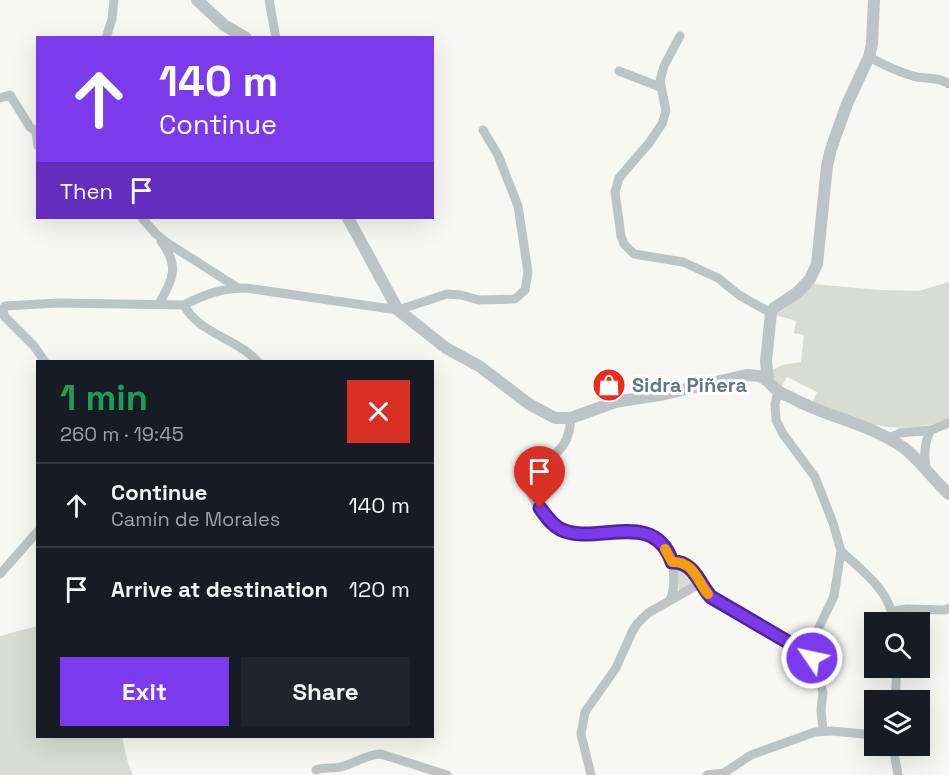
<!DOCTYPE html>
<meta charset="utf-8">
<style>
body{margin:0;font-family:"Space Grotesk",sans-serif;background:#20242c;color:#f1f3f6;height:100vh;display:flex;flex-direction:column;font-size:22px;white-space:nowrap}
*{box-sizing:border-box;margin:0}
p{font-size:20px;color:#9ea1a6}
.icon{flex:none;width:33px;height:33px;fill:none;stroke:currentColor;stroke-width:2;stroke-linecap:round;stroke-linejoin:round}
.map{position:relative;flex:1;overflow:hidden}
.panel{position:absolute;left:36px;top:360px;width:398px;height:378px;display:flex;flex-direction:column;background:#171b24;border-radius:0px;box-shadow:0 6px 24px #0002}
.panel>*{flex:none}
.hud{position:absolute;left:36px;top:36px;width:398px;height:183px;border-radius:0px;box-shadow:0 6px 24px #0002;background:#7c3aed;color:#fff;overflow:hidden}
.controls{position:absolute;left:864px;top:612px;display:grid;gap:12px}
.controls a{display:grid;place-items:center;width:66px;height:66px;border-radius:0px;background:#171b24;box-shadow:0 6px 24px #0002;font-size:30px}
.pin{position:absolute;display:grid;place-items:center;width:51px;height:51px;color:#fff;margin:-62px -26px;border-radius:50% 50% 50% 0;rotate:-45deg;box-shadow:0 0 6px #0007}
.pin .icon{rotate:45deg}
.me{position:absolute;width:66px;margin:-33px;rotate:304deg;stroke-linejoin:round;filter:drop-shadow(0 0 4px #0008)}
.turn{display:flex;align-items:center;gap:21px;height:126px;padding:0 24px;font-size:27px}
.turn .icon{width:78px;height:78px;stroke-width:2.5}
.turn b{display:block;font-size:42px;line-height:51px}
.then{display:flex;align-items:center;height:57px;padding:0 24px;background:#0003;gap:12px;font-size:22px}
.round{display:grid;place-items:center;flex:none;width:63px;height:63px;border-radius:0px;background:#20242c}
.overview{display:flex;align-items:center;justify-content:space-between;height:102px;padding:0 24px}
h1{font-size:36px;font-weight:700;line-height:45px;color:#1e9e55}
.primary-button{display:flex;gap:12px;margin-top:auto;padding:12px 24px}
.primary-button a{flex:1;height:69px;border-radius:0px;background:#7c3aed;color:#fff;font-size:24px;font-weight:700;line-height:69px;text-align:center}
.primary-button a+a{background:#20242c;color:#f1f3f6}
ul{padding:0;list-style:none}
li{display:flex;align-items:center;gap:18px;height:84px;padding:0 24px;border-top:2px solid #363941}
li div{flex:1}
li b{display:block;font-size:22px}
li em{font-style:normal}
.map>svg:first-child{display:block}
.green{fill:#d8dcd3}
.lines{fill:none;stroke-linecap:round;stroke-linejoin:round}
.minor{stroke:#bdc4c6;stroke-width:9}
.tertiary{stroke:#bdc4c6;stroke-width:12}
.route-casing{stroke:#51269a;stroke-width:15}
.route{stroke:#7c3aed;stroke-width:10}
.slow{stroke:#f59e0b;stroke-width:10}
.labels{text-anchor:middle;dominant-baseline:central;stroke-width:6;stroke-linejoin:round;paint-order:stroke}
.poi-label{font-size:20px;font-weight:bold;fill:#607881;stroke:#fff;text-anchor:start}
</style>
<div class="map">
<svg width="949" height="775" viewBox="0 0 949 775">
<rect width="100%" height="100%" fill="#f7f7f4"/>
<path class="green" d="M949,282V420C894,437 862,423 811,405L817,392L787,377L780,388L770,371L782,365L801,362L804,335L794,333L796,321L776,315L802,295L813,284L880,290L918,291Z
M676,565L687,569L697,583L679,592Z
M37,626L38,736L122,737L128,763L133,775H0V636Z"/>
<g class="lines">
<path class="minor" d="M269,0L276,38
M680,36L664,66L660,81L666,111L662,124L649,143L619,178L615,192L621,236L624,244L634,254L683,262L718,278L739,295L771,313
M106,38L112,19L114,0
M869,57C884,65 900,73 917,77C928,79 939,77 949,84
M619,71L660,87
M0,98L10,95L30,127L38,133
M36,132L38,146
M142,218L156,234L166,242L238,288
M159,304C173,278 180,267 161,241
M184,305C199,334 237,338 258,362
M45,362L34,346L4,316L3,309L5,306L58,303L184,305C205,294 223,288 246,288L398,310L447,294L461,295L479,300L515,299L525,290L528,272L518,206L498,155L483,130
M778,391L775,404L776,420L783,434L815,477L833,523L841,551L834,596L812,642L810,652L823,692L821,710L823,730
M571,418C570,427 569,436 564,444C555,459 526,470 530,490C531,497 537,504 541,510C546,517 552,525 560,529C592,544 633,516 661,544C668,552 672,558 673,568C674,580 675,589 670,600
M889,438L900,433L931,430L949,423
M926,468C924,454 924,442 931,430
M841,551C862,571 892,592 893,622
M672,563L679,562L688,566L711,597L805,652H810
M0,574L38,531
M893,611L907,609L945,610L949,608
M895,700L897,668
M893,746L898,775
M316,770C324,767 332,769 340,767C354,764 367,754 381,754L447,775
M591,775L581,734L585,712L616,668L632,632L637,624L648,613L701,583
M707,775L724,773L751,755L815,732L832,731L874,735"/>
<path class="tertiary" d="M197,0L224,25L246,38
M348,218L398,310L446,348L479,366L529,404L555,418H571L615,402L665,394L746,375C765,375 764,379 777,390C782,394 788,396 794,399C829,418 871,424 904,448C921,461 933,480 949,494
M768,380L766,361L771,313L774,308L798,292L810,279L817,264L827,166L831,149L847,104L869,57L872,44L874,0"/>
</g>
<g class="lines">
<defs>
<path id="route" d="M540,508C546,516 551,524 560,529C595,547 654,507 672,562C694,561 699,584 711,597L805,652H810L812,658"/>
</defs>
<use href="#route" class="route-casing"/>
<use href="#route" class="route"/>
<path class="slow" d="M665,549L672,562C694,561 697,581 708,594"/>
</g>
<defs>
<symbol id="shop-disc" viewBox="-11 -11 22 22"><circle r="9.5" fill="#ee2c1d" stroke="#fff"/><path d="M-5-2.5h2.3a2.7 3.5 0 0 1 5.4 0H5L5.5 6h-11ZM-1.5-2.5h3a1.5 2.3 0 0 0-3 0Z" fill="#fff"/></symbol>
</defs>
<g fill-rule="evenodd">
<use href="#shop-disc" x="590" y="366" width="38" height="38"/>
</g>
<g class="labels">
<g class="poi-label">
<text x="632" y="385">Sidra Piñera</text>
</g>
</g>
</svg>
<div class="controls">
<a><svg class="icon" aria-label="search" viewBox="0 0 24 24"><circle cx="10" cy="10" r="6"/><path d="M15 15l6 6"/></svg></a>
<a><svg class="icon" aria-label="layers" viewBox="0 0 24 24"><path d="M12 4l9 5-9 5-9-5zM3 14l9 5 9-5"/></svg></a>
</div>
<div class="pin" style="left:540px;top:508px;background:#d93025"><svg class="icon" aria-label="arrive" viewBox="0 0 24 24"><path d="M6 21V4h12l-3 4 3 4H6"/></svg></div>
<svg class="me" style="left:812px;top:658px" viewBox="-20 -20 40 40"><circle r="17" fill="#7c3aed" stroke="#fff" stroke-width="3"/><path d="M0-11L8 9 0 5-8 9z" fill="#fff"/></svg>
<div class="hud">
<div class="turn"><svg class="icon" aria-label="ahead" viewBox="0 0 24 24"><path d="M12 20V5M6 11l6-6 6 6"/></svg><div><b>140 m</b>Continue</div></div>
<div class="then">Then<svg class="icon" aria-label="arrive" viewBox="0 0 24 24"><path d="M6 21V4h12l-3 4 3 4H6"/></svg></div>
</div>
<section class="panel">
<div class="overview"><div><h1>1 min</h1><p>260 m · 19:45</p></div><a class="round" style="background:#d93025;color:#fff"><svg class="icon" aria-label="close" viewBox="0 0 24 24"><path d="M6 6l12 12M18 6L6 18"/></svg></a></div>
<ul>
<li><svg class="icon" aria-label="ahead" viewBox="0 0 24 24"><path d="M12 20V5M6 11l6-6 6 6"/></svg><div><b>Continue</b><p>Camín de Morales</p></div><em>140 m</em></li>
<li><svg class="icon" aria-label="arrive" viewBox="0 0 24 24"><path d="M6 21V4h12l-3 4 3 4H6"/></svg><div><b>Arrive at destination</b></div><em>120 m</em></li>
</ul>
<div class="primary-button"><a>Exit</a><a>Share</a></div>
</section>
</div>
